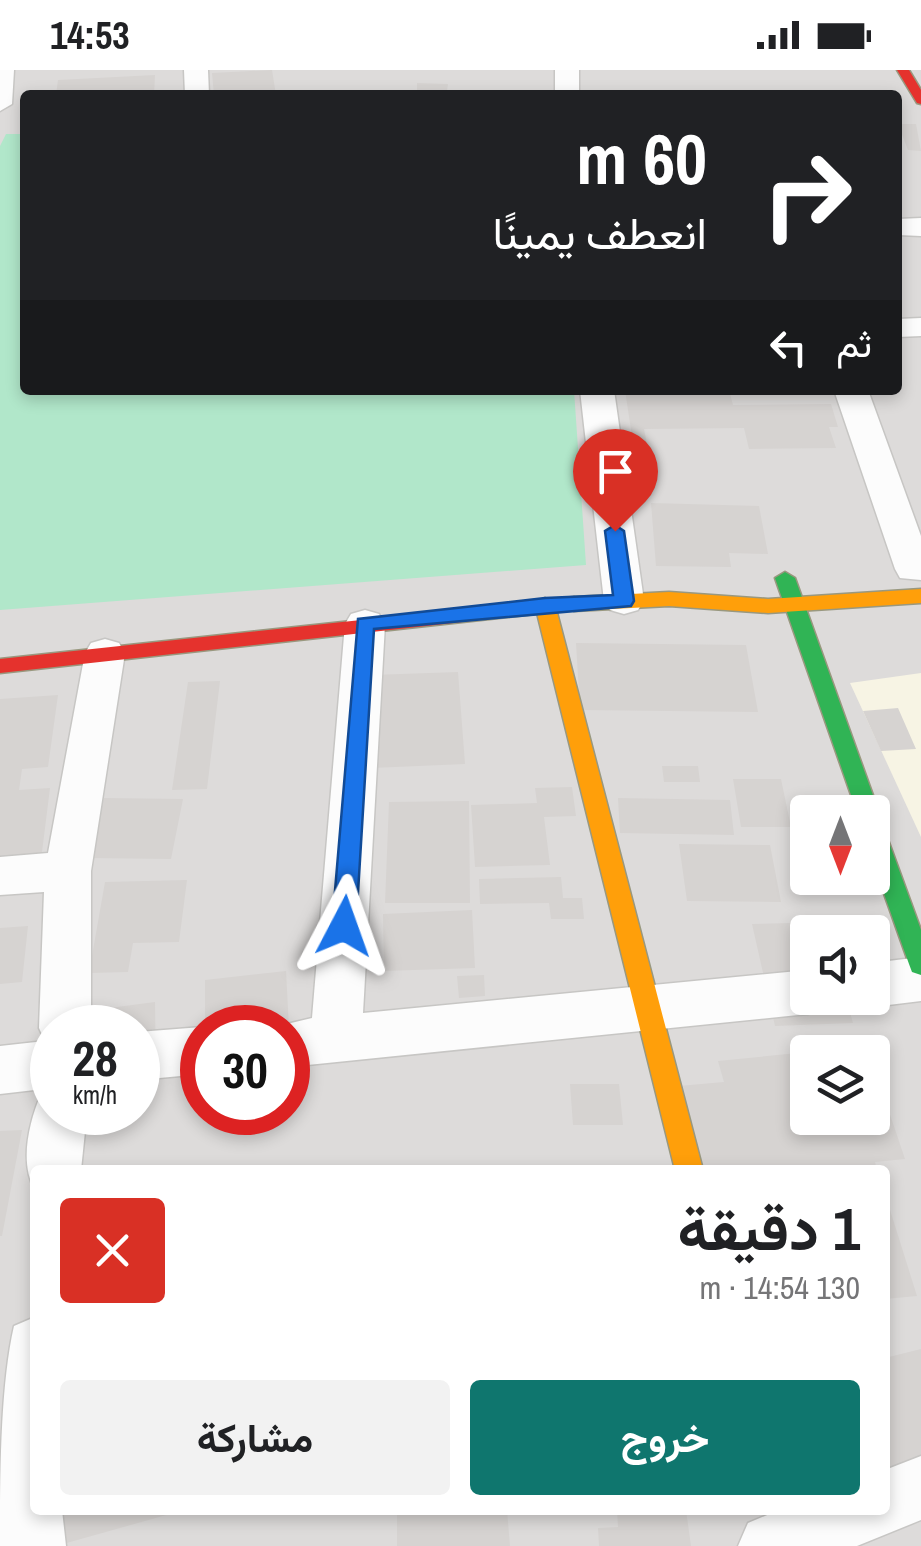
<!DOCTYPE html>
<html lang="ar">
<meta charset="utf-8">
<style>
body{margin:0;font-family:"Archivo Narrow",Vazirmatn,sans-serif;background:#f2f2f2;color:#202124;direction:rtl;height:100vh;display:flex;flex-direction:column;font-size:38px;white-space:nowrap}
*{box-sizing:border-box;margin:0}
p{font-size:32px;color:#757577}
.icon{flex:none;width:55px;height:55px;fill:none;stroke:currentColor;stroke-width:2;stroke-linecap:round;stroke-linejoin:round}
.map{position:relative;flex:1;overflow:hidden;direction:ltr}
.side{position:absolute;left:30px;top:1095px;width:860px;height:350px;display:flex;flex-direction:column;background:#fff;border-radius:10px;box-shadow:0 5px 15px #0003;direction:rtl}
.side>*{flex:none}
.guide{position:absolute;left:20px;top:20px;width:882px;height:305px;border-radius:10px;box-shadow:0 5px 15px #0003;direction:rtl;background:#202124;color:#fff;overflow:hidden}
.needle{width:65px;rotate:180deg}
.controls{position:absolute;left:790px;top:725px;display:grid;gap:20px}
.controls a{display:grid;place-items:center;width:100px;height:100px;border-radius:10px;background:#fff;box-shadow:0 5px 15px #0003;font-size:50px}
.speed{position:absolute;left:30px;top:935px;display:flex;gap:20px;font-size:50px;font-weight:700;text-align:center}
.speed>*{display:grid;place-content:center;width:130px;height:130px;border-radius:50%;background:#fff;box-shadow:0 5px 15px #0003;line-height:1}
.speed small{font-size:25px;font-weight:400}
.speed .limit{border:15px solid #d22;background:#fff;color:#111}
.pin{position:absolute;display:grid;place-items:center;width:85px;height:85px;color:#fff;margin:-102px -42px;border-radius:50% 50% 50% 0;rotate:-45deg;box-shadow:0 0 10px #0007}
.pin .icon{rotate:45deg}
.me{position:absolute;width:110px;margin:-55px;rotate:4deg;stroke-linejoin:round;filter:drop-shadow(0 0 8px #0008)}
.turn{display:flex;align-items:center;gap:35px;height:210px;padding:0 30px;font-size:45px}
.turn .icon{width:130px;height:130px;stroke-width:2.5}
.turn b{display:block;font-size:70px;line-height:85px}
.then{display:flex;align-items:center;height:95px;padding:0 30px;background:#0003;gap:20px;font-size:38px}
.round{display:grid;place-items:center;flex:none;width:105px;height:105px;border-radius:10px;background:#f2f2f2}
.headline{display:flex;align-items:center;justify-content:space-between;height:170px;padding:0 30px}
h1{font-size:60px;font-weight:700;line-height:75px}
.action{display:flex;gap:20px;margin-top:auto;padding:20px 30px}
.action a{flex:1;height:115px;border-radius:10px;background:#0f766e;color:#fff;font-size:40px;font-weight:700;line-height:115px;text-align:center}
.action a+a{background:#f2f2f2;color:#202124}
.status{display:flex;justify-content:space-between;align-items:center;height:70px;padding:0 50px;background:#fff;direction:ltr}
.status svg{height:28px;fill:currentColor}
.map>svg:first-child{display:block}
.residential{fill:#dddbda;fill-rule:evenodd}
.education{fill:#f7f4e4}
.pitch{fill:#b1e7ca}
.building{fill:#d6d3d1}
.lines{fill:none;stroke-linecap:round;stroke-linejoin:round}
.street-casing{stroke:#c7c6c4;stroke-width:3}
.fast-casing{stroke:#99987f;stroke-width:3}
.slow-casing{stroke:#99987f;stroke-width:3}
.jam-casing{stroke:#99987f;stroke-width:3}
.street{fill:#fcfcfc;fill-rule:evenodd}
.fast{fill:#30b455;fill-rule:evenodd}
.slow{fill:#ff9f0a;fill-rule:evenodd}
.jam{fill:#e5322d;fill-rule:evenodd}
.route{fill:#1a73e8;stroke:#114b97;stroke-width:2.5}
</style>
<div class="status"><b>14:53</b><svg viewBox="0 0 49 12"><path d="M0 12V9h3v3zM5 12V6h3v6zM10 12V3h3v9zM15 12V0h3v12zM26 1h20v11H26zM47 4h2v5h-2z"/></svg></div>
<div class="map">
<svg width="921" height="1476" viewBox="0 0 921 1476">
<rect width="100%" height="100%" fill="#eeebe8"/>
<path class="residential" d="M0,0H921V1476H0ZM25,25H898V320H25ZM808,742H872V808H808ZM808,862H872V928H808ZM52,958H138V1042H52ZM202,958H288V1042H202ZM808,982H872V1048H808ZM35,1100H885V1440H35Z"/>
<path class="education" d="M921,603V767L850,613Z"/>
<path class="pitch" d="M6,64H25V320H574L586,495L0,540V76Z"/>
<path class="building" d="M272,0L276,25H214L212,3Z
M155,5L154,25H56L58,10Z
M417,13L448,14L447,21H417Z
M898,54H916L921,81L908,80Z
M625,320H729L733,335L831,334L838,357H829L836,378L749,379L744,358L644,359L648,380H634Z
M651,433L759,436L768,484L729,483L731,497L656,496Z
M576,573L746,575L758,642L580,640Z
M458,602L465,694L372,698V605Z
M220,611L207,719L172,720L188,612Z
M58,625L48,697L22,699L19,720L50,718L41,790L0,793V629Z
M898,638L916,679L881,681L863,641Z
M662,696H698L700,712H664Z
M733,709H781L791,757H741Z
M572,717L576,746L544,747L550,795L475,797L471,735L537,733L535,718Z
M104,728L183,729L171,789L89,788Z
M618,728L730,730L734,765L620,763Z
M469,731L470,833H385L389,732Z
M679,774L770,775L781,832L687,831Z
M561,807L563,828H582L584,849H551L549,833L480,834L479,809Z
M187,810L179,872L133,873L128,902L89,903L105,812Z
M472,840L475,898L384,901L383,844Z
M827,852L829,862H808V928H846L853,953L775,956L752,854Z
M28,856L22,912L0,914V858Z
M286,901L289,958H205V910Z
M484,905L485,926L459,928L457,906Z
M155,932L156,1004L138,1007V958H71V943Z
M808,982V1048H872L873,994L905,1089L875,1092L877,1100H698L679,1016L724,1012L718,991Z
M570,1014H619L623,1055H573Z
M22,1060L2,1166H0V1061Z
M885,1127H886L917,1226L885,1229Z
M921,1279V1425L885,1435V1288Z
M62,1440H170V1444L63,1474Z
M397,1440H507L510,1476H397Z
M617,1440H686L691,1476H599L598,1458L618,1457Z"/>
<g class="lines">
<defs>
<path id="street" d="M0,0H14L12,34L0,41Z
M184,0H208L209,25H185Z
M555,0H579V25H555Z
M921,148V166L898,165V149Z
M921,248V266L898,267V249Z
M580,320H614L644,531L638,540L624,544L610,540L604,531Z
M834,320H868L921,466V510L900,508L895,499Z
M365,540L379,544L385,554L363,943L808,900V928H831L826,938L808,944L288,997V958H270L312,948L345,554L351,544Z
M105,569L119,573L125,583L91,801V958H52V1018L0,1024V976L45,971L39,958L44,822L0,825V787L48,783L85,583L91,573Z
M921,887V931L872,937L854,931L853,928H872V893Z
M202,957V1004L138,1010V962Z
M52,1020V1042H87L81,1100H35V1120C19,1093 29,1052 41,1024Z
M35,1247V1440H62L66,1476H0C0,1409 0,1317 14,1256Z
M921,1386V1450L857,1476H738L748,1453L779,1440H885V1400Z"/>
<path id="fast" d="M785,502L795,508L879,742L876,748L883,756L921,860V905L912,902L909,894L872,790V742H857L775,508Z"/>
<path id="slow" d="M921,519V533L768,543L669,536L574,541L564,534L574,527L669,522L768,529Z
M545,528L555,535L703,1100H675L535,535Z"/>
<path id="jam" d="M897,0H909L921,20V34L917,33Z
M574,527L584,534L581,539L0,603V589Z"/>
</defs>
<use href="#street" class="street-casing"/>
<use href="#fast" class="fast-casing"/>
<use href="#slow" class="slow-casing"/>
<use href="#jam" class="jam-casing"/>
<use href="#street" class="street"/>
<use href="#fast" class="fast"/>
<use href="#slow" class="slow"/>
<use href="#jam" class="jam"/>
</g>
<path class="route" d="M615,455L624,461L634,531L631,536L374,559L356,856L353,864L344,867L335,864L332,856L358,549L545,528L613,525L605,461Z"/>
</svg>
<div class="controls">
<a><svg class="needle" viewBox="-14 -14 28 28"><path d="M0-13l5 13h-10z" fill="#e53935"/><path d="M0 13l5-13h-10z" fill="#757577"/></svg></a>
<a><svg class="icon" aria-label="sound" viewBox="0 0 24 24"><path d="M4 9h4l5-4v14l-5-4H4zM17 9q2 3 0 6"/></svg></a>
<a><svg class="icon" aria-label="layers" viewBox="0 0 24 24"><path d="M12 4l9 5-9 5-9-5zM3 14l9 5 9-5"/></svg></a>
</div>
<div class="speed"><div>28<small>km/h</small></div><div class="limit">30</div></div>
<div class="pin" style="left:615px;top:461px;background:#d93025"><svg class="icon" aria-label="arrive" viewBox="0 0 24 24"><path d="M6 21V4h12l-3 4 3 4H6"/></svg></div>
<svg class="me" style="left:344px;top:856px" viewBox="-20 -20 40 40"><path d="M0-17L14 15 0 8-14 15z" fill="#1a73e8" stroke="#fff" stroke-width="4"/></svg>
<div class="guide">
<div class="turn"><svg class="icon" aria-label="right" viewBox="0 0 24 24"><path d="M7 20v-9h11M14 6l5 5-5 5"/></svg><div><b>60 m</b>انعطف يمينًا</div></div>
<div class="then">ثم<svg class="icon" aria-label="left" viewBox="0 0 24 24"><path d="M17 20v-9H6M10 6l-5 5 5 5"/></svg></div>
</div>
<section class="side">
<div class="headline"><div><h1>1 دقيقة</h1><p>130 m · 14:54</p></div><a class="round" style="background:#d93025;color:#fff"><svg class="icon" aria-label="close" viewBox="0 0 24 24"><path d="M6 6l12 12M18 6L6 18"/></svg></a></div>
<div class="action"><a>خروج</a><a>مشاركة</a></div>
</section>
</div>
